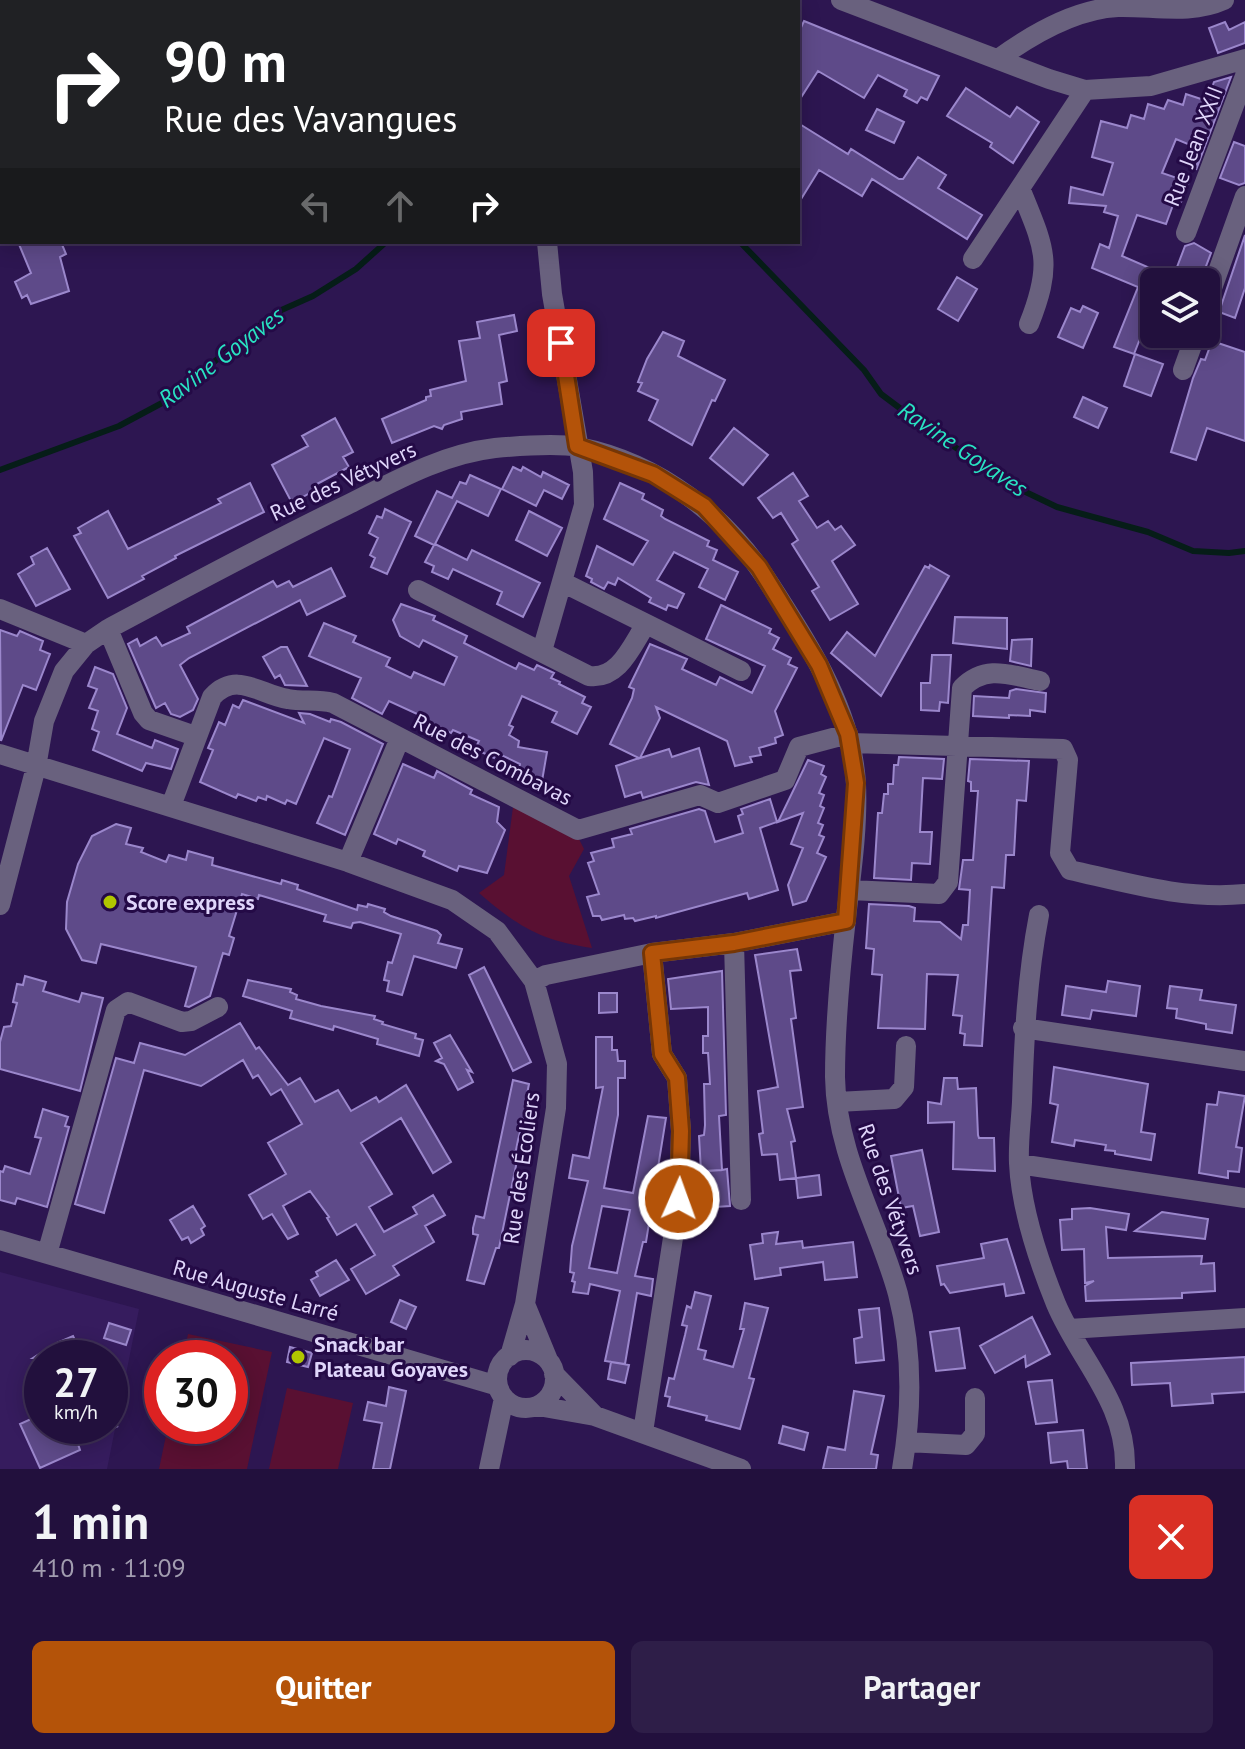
<!DOCTYPE html>
<html lang="fr">
<meta charset="utf-8">
<style>
body{margin:0;font-family:"PT Sans",sans-serif;background:#2e1e48;color:#f1f3f6;height:100vh;display:flex;flex-direction:column;font-size:30px;white-space:nowrap}
*{box-sizing:border-box;margin:0}
p{font-size:26px;color:#a29db0}
.icon{flex:none;width:44px;height:44px;fill:none;stroke:currentColor;stroke-width:2;stroke-linecap:round;stroke-linejoin:round}
.map{position:relative;height:1469px;overflow:hidden}
.drawer{display:flex;flex-direction:column;background:#22103d;flex:1}
.drawer>*{flex:none}
.guide{position:absolute;left:0px;top:0px;width:800px;height:244px;box-shadow:0 4px 20px #0003,0 0 0 2px #3f3057;background:#202124;color:#fff;overflow:hidden}
.buttons{position:absolute;left:1140px;top:268px;display:grid;gap:16px}
.buttons a{display:grid;place-items:center;width:80px;height:80px;border-radius:12px;background:#22103d;box-shadow:0 4px 20px #0003,0 0 0 2px #3f3057;font-size:40px}
.speed{position:absolute;left:24px;top:1340px;display:flex;gap:16px;font-size:40px;font-weight:700;text-align:center}
.speed>*{display:grid;place-content:center;width:104px;height:104px;border-radius:50%;background:#22103d;box-shadow:0 4px 20px #0003,0 0 0 2px #3f3057;line-height:1}
.speed small{font-size:20px;font-weight:400}
.speed .limit{border:12px solid #d22;background:#fff;color:#111}
.pin{position:absolute;display:grid;place-items:center;width:68px;height:68px;color:#fff;margin:-34px;border-radius:16px;box-shadow:0 4px 12px #0006}
.me{position:absolute;width:88px;margin:-44px;rotate:2deg;stroke-linejoin:round;filter:drop-shadow(0 0 6px #0008)}
.turn{display:flex;align-items:center;gap:28px;height:168px;padding:0 32px;font-size:36px}
.turn .icon{width:104px;height:104px;stroke-width:2.5}
.turn b{display:block;font-size:56px;line-height:68px}
.lanes{display:flex;align-items:center;height:76px;padding:0 32px;background:#0003;justify-content:center;gap:40px;direction:ltr}
.lanes .off{opacity:.35}
.round{display:grid;place-items:center;flex:none;width:84px;height:84px;border-radius:12px;background:#2e1e48}
.head{display:flex;align-items:center;justify-content:space-between;height:136px;padding:0 32px}
h1{font-size:48px;font-weight:800;line-height:60px}
.action{display:flex;gap:16px;margin-top:auto;padding:16px 32px}
.action a{flex:1;height:92px;border-radius:12px;background:#b45309;color:#fff;font-size:32px;font-weight:800;line-height:92px;text-align:center}
.action a+a{background:#2e1e48;color:#f1f3f6}
.map>svg:first-child{display:block}
.built{fill:#361c5e;fill-rule:evenodd}
.green{fill:#591032}
.lines{fill:none;stroke-linecap:round;stroke-linejoin:round}
.stream{stroke:#061d18;stroke-width:6}
.building{fill:#5e4a89;stroke:#9b87cc;stroke-width:2;fill-rule:evenodd}
.minor{stroke:#69617e;stroke-width:20}
.route-casing{stroke:#753606;stroke-width:20}
.route{stroke:#b45309;stroke-width:14}
.poi-dot{fill:#b0c500;stroke:#240a46;stroke-width:3}
.labels{text-anchor:middle;dominant-baseline:central;stroke-width:6;stroke-linejoin:round;paint-order:stroke}
.street-label{font-size:22px;fill:#dfd5fa;stroke:#240a46}
.poi-label{font-size:22px;font-weight:bold;fill:#dfd5fa;stroke:#240a46;text-anchor:start}
.water-label{font-size:24px;font-style:italic;fill:#29e2c2;stroke:#240a46}
</style>
<div class="map">
<svg width="1245" height="1469" viewBox="0 0 1245 1469">
<rect width="100%" height="100%" fill="#2d1651"/>
<path class="built" d="M0,1272L139,1309L107,1469H0ZM42,1358H110V1426H42Z"/>
<path class="green" d="M513,807L578,837L584,849L569,876L592,948C541,941 517,926 479,893L504,875Z
M188,1334L272,1352L247,1469H159L168,1426H230V1358H183Z
M287,1388L353,1403L338,1469H269Z"/>
<g class="lines">
<path class="stream" d="M740,242L864,370L881,394L921,424L1009,484L1057,507L1148,532L1193,551L1229,553L1245,551
M0,470L119,426L162,403L277,312L313,296L356,269L386,242"/>
</g>
<path class="building" d="M804,21L939,76L927,100L921,97L917,103L904,96L907,90L878,75L864,98L818,71L798,102V34Z
M1225,22L1229,30L1245,22V43L1218,53L1209,28Z
M1231,77L1196,170L1200,149L1176,139L1162,173L1189,182L1179,207L1173,205L1166,224L1137,215L1122,256L1159,272L1145,310L1150,313L1134,354L1114,347L1138,287L1092,268L1100,244L1109,248L1118,216L1104,212L1106,206L1069,203L1071,187L1103,195L1113,163L1092,157L1101,121L1127,128L1131,115L1144,119L1148,104L1164,109L1168,100L1183,105L1186,94L1207,101L1214,82Z
M966,88L1010,117L1017,107L1039,122L1013,163L990,147L992,143L947,116Z
M877,109L904,122L894,143L866,130Z
M798,123L848,154L851,149L899,179H903L918,157L946,175L938,188L982,215L967,239L872,179L862,196L819,170L798,204Z
M1234,142L1245,146V183L1239,185L1220,178Z
M1245,235V288L1235,318L1219,312Z
M18,242H61L66,254L60,257L69,291L31,304L27,295L22,298L15,282L31,273Z
M1194,243L1211,253L1200,282L1174,275L1185,246Z
M957,277L977,289L958,321L938,309Z
M1083,306L1098,313L1083,348L1058,337L1071,308L1080,312Z
M514,315L517,331L499,335L507,381L499,383L502,404L461,412L462,419L444,425L442,429L434,426L392,443L382,419L426,400V397L431,396L430,390L466,381L459,341L480,338L477,322Z
M663,332L684,341L678,356L725,380L715,401L712,400L692,445L649,420L658,400L638,391L642,383L638,382L647,359Z
M1212,341L1245,352V441L1207,428L1196,460L1171,452L1193,378L1201,359L1205,360Z
M1135,354L1163,364L1151,396L1124,386Z
M1083,397L1107,408L1098,428L1074,417Z
M335,418L353,452L343,457L349,467L315,485L317,489L292,503L272,465L308,446L302,436Z
M734,428L768,455L743,485L710,458Z
M513,467L521,471L523,467L541,477L543,472L569,485L562,499L544,490L536,506L502,489Z
M793,473L808,496L799,501L817,528L828,521L835,530L841,526L855,545L832,561L858,604L830,620L812,591L819,587L792,544L798,540L781,513L773,518L758,498Z
M470,475L501,489L488,516L457,501L435,544L467,560L472,550L540,583L523,617L497,604L502,592L453,569L448,579L432,572L434,566L425,562L434,545L415,536L437,491L452,498L460,482L466,484Z
M250,483L264,512L175,556L176,558L142,576L144,579L108,598L74,536L81,533L78,528L108,511L128,549L221,503L218,499Z
M620,483L644,494L642,499L663,510L661,516L665,519L709,541L707,546L717,550L713,560L738,572L725,600L699,587L708,569L674,552L657,580L684,594L677,608L668,605L666,610L649,602L651,598L618,578L615,585L608,582L604,589L591,582L592,579L586,576L597,546L633,565L648,541L604,519Z
M385,509L411,522L387,574L371,567L375,558L370,555L378,538L369,533L377,516L382,518Z
M529,511L562,528L547,556L516,540Z
M47,548L70,589L36,606L18,574L34,564L31,557Z
M930,565L949,576L881,696L831,653L847,632L875,656L925,566L929,568Z
M331,568L345,596L307,615L300,600L189,658L180,665L198,699L193,710L180,717L171,714L165,703L156,708L128,644L137,639L140,646L156,637L162,646L190,633L187,627L273,581L277,587L289,581L293,587Z
M401,604L435,616L433,620L467,636L464,643L516,669L519,663L534,670L537,665L554,673L551,678L560,682L559,684L585,697L582,703L591,707L577,734L552,722L557,712L522,696L509,725L513,727L509,735L519,741L518,747L547,752L542,781L518,776L520,764L497,753L494,758L475,749L479,741L453,730L451,733L442,728L440,734L422,726L426,718L389,701L382,714L352,698L361,678L309,656L324,623L356,636L353,642L390,658L386,666L411,678L414,672L444,685L457,657L423,640L419,647L400,636L393,620Z
M721,605L771,629L769,633L779,638L773,649L791,658L788,664L797,668L775,711L783,735L775,738L776,743L759,748L761,755L750,757L752,762L735,766L727,741L656,707L660,718L640,758L669,749L672,757L699,748L709,785L696,782L643,798L641,792L625,797L616,766L639,758L610,744L632,698L634,689L629,687L650,644L687,659L682,669L716,685L720,677L752,693L765,666L706,639Z
M955,617L1007,618V649L953,643Z
M0,630L17,636L20,631L43,641L40,650L50,654L36,690L23,685L1,741Z
M1032,639L1031,666L1010,661L1012,640Z
M281,647H287L307,686L285,685L280,675L275,678L263,657Z
M932,655H951L948,703L940,702L939,711L921,710V683H930Z
M95,667L113,674L127,708L117,734L152,748L155,740L178,749L171,769L146,763L142,771L93,750L99,732L92,729L98,711L89,708L97,689L88,686Z
M1016,689L1046,693L1045,712L1030,710V716L1009,715V718L973,716L974,696L1009,698L1010,691Z
M243,700L304,723L299,713L310,714L330,722L331,719L341,722L383,744L345,835L317,823L329,796L332,797L350,749L324,738L296,804L287,800L285,804L267,796L266,800L258,797L256,801L238,794L236,798L200,782L213,750L208,748L219,722L225,725L233,705L239,708Z
M899,757L944,759L942,779L923,778L920,832H932L930,864L912,863L911,880L874,878L878,813H882L884,794H888V784H893L894,765H898Z
M970,759L1029,761L1026,801L1017,800L1014,855H1006L1004,888L992,887L982,1046L964,1045L965,1034L960,1033L962,1016L953,1015L958,975L927,974L925,1029L878,1028L882,975L872,974L874,949L866,948L869,904L909,906L915,908L914,921L940,922L961,939L963,925H968L970,890L959,889L963,860H973L978,791H971V782L968,781Z
M808,760L824,766L821,774L826,777L819,793L824,795L820,806L824,808L818,823L823,825L819,835L824,837L817,853L826,857L806,901L793,905L788,885L803,848L791,844L803,813L778,822Z
M403,764L434,778L437,771L472,790L470,794L499,807L497,822L505,830L487,873L459,866L457,871L423,856L425,851L398,839L396,844L374,834Z
M770,799L777,822L760,828L778,890L749,899L747,893L656,918V916L635,921L633,918L625,919L624,915L602,920L600,916H593L587,897L599,894L588,863L594,861L591,853L614,847L612,839L632,834L630,829L699,809L705,811L715,842L743,833L738,816L743,814L741,809Z
M116,824L131,828L126,844L143,848L141,852L166,862L169,855L186,860L188,851L213,858L212,865L281,884L282,880L298,885L297,889L357,910L358,905L367,907L368,904L385,909L384,912L391,916L437,931L441,935L438,943L462,949L456,968L414,956L402,995L387,991L389,981L384,980L388,962L392,963L401,934L360,922L353,923L351,928L324,921L326,915L259,895L258,899L242,894L229,936L234,938L229,955L223,953L210,996L189,1007L185,1006L196,967L101,944L96,963L82,960L66,929L67,902L78,864L92,836Z
M797,949L801,970L790,971L796,1018L791,1019L803,1107L787,1109L795,1141L791,1142L796,1178L780,1180L777,1154L762,1155L759,1134L763,1133L758,1091L778,1087L755,955Z
M484,967L531,1062L513,1071L469,975Z
M722,971L726,1115L719,1116L722,1170L727,1169L730,1206L715,1207L714,1197H710L709,1171L722,1170L701,1171L699,1136L704,1135L705,1125L704,1084H710L708,1053H703V1036H708V1007L671,1009L668,979Z
M25,976L46,982L43,991L79,1002L82,993L103,998L80,1091L0,1069V1042L4,1027L11,1026L17,1003L13,1002L17,984L23,985Z
M248,980L291,989L290,992L297,995L296,999L321,1006L375,1016L374,1019L383,1022L382,1024L416,1034L415,1038L423,1040L419,1056L377,1044L378,1039L361,1034L334,1026L333,1030L290,1018L292,1011L243,996Z
M1108,981L1140,986L1136,1016L1092,1010L1090,1019L1062,1015L1066,986L1106,992Z
M1170,986L1202,990L1200,1000L1236,1005L1232,1033L1206,1029V1024L1176,1018L1177,1009L1167,1008Z
M599,993H617V1012L599,1013Z
M240,1023L256,1049L259,1047L288,1085L300,1078L315,1102L338,1090L351,1111L376,1097L379,1102L406,1085L451,1162L433,1173L401,1118L361,1143L392,1194L369,1207L384,1232L417,1214L413,1207L433,1195L445,1215L425,1226L434,1242L393,1266L399,1275L366,1294L351,1269L375,1255L356,1224L337,1235L327,1218L329,1217L310,1191L283,1206L298,1234L288,1239L272,1214L263,1219L249,1195L286,1174L268,1143L302,1124L281,1089L271,1095L258,1075L253,1078L243,1060L201,1086L144,1070L104,1213L75,1204L116,1058L134,1063L140,1043L185,1055Z
M450,1035L472,1072L467,1070L473,1082L458,1090L444,1064L436,1061L442,1058L434,1043Z
M596,1037H612V1050H617L618,1061H625V1078H618V1115L604,1188L633,1193L648,1116L666,1118L646,1242H643L635,1276L653,1279L651,1296L637,1293L625,1364L605,1361L620,1291L590,1284L588,1294L573,1292L575,1282L572,1281L574,1273L570,1272L572,1246L588,1181L569,1178L573,1155L589,1158L603,1087L596,1088ZM602,1206L630,1210L617,1273L589,1268Z
M1054,1067L1148,1084L1141,1132L1155,1134L1151,1160L1115,1154V1151L1105,1150L1106,1145L1075,1140L1074,1146L1052,1142L1058,1105L1050,1103Z
M944,1078H957L958,1089L976,1088L978,1135L979,1138H994L995,1171L953,1169L954,1122L928,1123V1102L941,1104Z
M513,1080L529,1084L527,1094L530,1095L518,1140L514,1160L517,1161L499,1248H496L484,1284L467,1280L478,1235L473,1234V1228L476,1216L484,1218Z
M1219,1092L1245,1096L1236,1147L1242,1148L1239,1172L1228,1171V1178L1199,1173L1207,1104L1217,1105Z
M43,1109L68,1117L65,1126L69,1127L47,1207L17,1198L15,1204L0,1200V1171L3,1172L5,1166L30,1174L41,1138L35,1137Z
M922,1150L939,1232L920,1236L913,1206L901,1208L891,1156Z
M819,1175L821,1195L798,1198L796,1178Z
M193,1206L205,1226L201,1229L204,1235L191,1243L188,1237L182,1240L170,1220Z
M1090,1208L1129,1214L1126,1230L1106,1227L1108,1258L1202,1256L1201,1264L1214,1263L1215,1291L1182,1293V1298L1086,1301L1085,1286L1094,1281L1085,1283L1084,1249L1062,1250L1060,1220L1072,1219V1209Z
M1162,1212L1208,1219L1205,1239L1135,1231Z
M778,1232L776,1244L802,1241L803,1248L853,1242L857,1277L825,1280L823,1262L780,1268L781,1275L755,1279L750,1245L763,1243L762,1234Z
M1007,1239L1024,1293L1006,1296L1004,1284L950,1293L944,1284L941,1285L937,1266L984,1258L981,1244Z
M336,1260L349,1280L320,1296L311,1280L318,1276L316,1272Z
M695,1292L711,1296L698,1349L706,1351L704,1359L733,1367L744,1329H740L745,1303L768,1308L749,1378L754,1379L740,1429L706,1420L707,1416L668,1406L670,1397L665,1396L669,1378L674,1379L685,1335L687,1326L682,1325L687,1306L691,1308Z
M400,1300L416,1307L406,1329L391,1322Z
M879,1308L884,1360L856,1363L854,1339L862,1337L859,1310Z
M1032,1317L1050,1354L1026,1367L1025,1356L995,1373L980,1346Z
M109,1323L131,1330L126,1345L104,1338Z
M959,1328L965,1368L936,1371L930,1332Z
M73,1336L83,1358H33L57,1343Z
M290,1347L312,1353L308,1367L287,1362Z
M1245,1357V1392L1212,1394L1213,1403L1172,1406L1170,1383L1132,1385L1131,1363Z
M611,1362L629,1365L625,1383L608,1379Z
M1052,1380L1057,1422L1036,1424L1028,1382Z
M389,1387L406,1391L403,1406L390,1469H373L382,1423L364,1420L368,1402L386,1406Z
M854,1391L884,1396L871,1454L878,1455L876,1469H823L828,1447L845,1450Z
M42,1414V1426H118L78,1444L80,1450L40,1468L20,1424Z
M783,1426L808,1433L804,1450L779,1443Z
M1083,1430L1087,1469H1068L1067,1461L1051,1463L1048,1433Z"/>
<g class="lines">
<path class="minor" d="M73,0L74,2
M526,0V2
M841,0L1049,79L1085,90L1151,86L1245,59
M8,2L13,0
M998,59C1031,35 1076,9 1118,7C1153,6 1191,15 1224,0
M0,123L2,126
M1020,188C1044,248 1054,261 1029,324
M1186,233L1245,76
M973,259L1085,90
M1206,305L1245,196
M1183,370L1196,334
M564,583L741,671
M418,590L589,676C619,680 632,645 646,624
M0,609L86,644
M108,629L143,713L149,720L195,736
M542,651L584,505L583,472L552,294L547,242
M850,743L1063,749L1068,760L1060,853L1070,870C1128,883 1185,900 1245,894
M0,754L348,862L452,900L497,931L534,981L557,1064L556,1108L525,1304L510,1356
M171,806L212,697C237,670 260,695 288,699C303,702 317,699 333,703L578,830L700,795L718,803L785,780L799,747L848,734
M348,862L400,738
M849,890L939,894L948,882L962,688C986,664 1010,675 1040,681
M0,905L36,767L44,721L64,671L86,644L108,629C187,587 266,544 347,505C393,482 442,454 495,448C517,446 558,443 579,447C660,463 728,517 771,586C810,647 852,710 856,784C858,828 851,874 846,918C840,971 835,1024 835,1077C836,1155 878,1221 898,1294C913,1352 912,1411 902,1469
M1039,915C1027,977 1024,1040 1022,1102C1021,1122 1018,1143 1019,1163C1021,1209 1039,1262 1056,1304C1080,1361 1127,1403 1125,1469
M734,943L741,1200
M534,981L546,975L652,953L734,943L846,921
M1023,1028L1245,1061
M837,1102L894,1099L904,1087L906,1046
M1019,1164L1245,1198
M0,1240L498,1386
M47,1254L116,1010L128,1002L182,1022L191,1021L218,1007
M525,1304L548,1360
M1069,1329L1245,1318
M497 1379a29 29 0 1 1 58 0a29 29 0 1 1-58 0Z
M554,1374L595,1416
M538,1406L595,1416L741,1469
M643,1432L679,1199L681,1131L677,1078L662,1054L652,953
M906,1442L966,1445L975,1434V1398
M489,1469L504,1398"/>
</g>
<g class="lines">
<defs>
<path id="route" d="M561,343L577,446L653,474L704,506L759,567L819,665L848,734L856,783L846,921L734,943L652,953L662,1054L677,1078L681,1131L679,1199"/>
</defs>
<use href="#route" class="route-casing"/>
<use href="#route" class="route"/>
</g>
<g class="poi-dot">
<circle cx="110" cy="902" r="8"/>
<circle cx="298" cy="1357" r="8"/>
</g>
<g class="labels">
<g class="street-label">
<text transform="translate(1193 146) rotate(-69)">Rue Jean XXII</text>
<text transform="translate(343 481) rotate(-25)">Rue des Vétyvers</text>
<text transform="translate(493 759) rotate(27)">Rue des Combavas</text>
<text transform="translate(521 1168) rotate(-82)">Rue des Écoliers</text>
<text transform="translate(891 1199) rotate(71)">Rue des Vétyvers</text>
<text transform="translate(256 1290) rotate(16)">Rue Auguste Larré</text>
</g>
<g class="poi-label">
<text x="126" y="902">Score express</text>
<text x="314" y="1344">Snack bar<tspan x="314" dy="25">Plateau Goyaves</tspan></text>
</g>
<g class="water-label">
<text transform="translate(221 357) rotate(-37)">Ravine Goyaves</text>
<text transform="translate(963 449) rotate(34)">Ravine Goyaves</text>
</g>
</g>
</svg>
<div class="buttons">
<a><svg class="icon" aria-label="layers" viewBox="0 0 24 24"><path d="M12 4l9 5-9 5-9-5zM3 14l9 5 9-5"/></svg></a>
</div>
<div class="speed"><div>27<small>km/h</small></div><div class="limit">30</div></div>
<div class="pin" style="left:561px;top:343px;background:#d93025"><svg class="icon" aria-label="arrive" viewBox="0 0 24 24"><path d="M6 21V4h12l-3 4 3 4H6"/></svg></div>
<svg class="me" style="left:679px;top:1199px" viewBox="-20 -20 40 40"><circle r="17" fill="#b45309" stroke="#fff" stroke-width="3"/><path d="M0-11L8 9 0 5-8 9z" fill="#fff"/></svg>
<div class="guide">
<div class="turn"><svg class="icon" aria-label="right" viewBox="0 0 24 24"><path d="M7 20v-9h11M14 6l5 5-5 5"/></svg><div><b>90 m</b>Rue des Vavangues</div></div>
<div class="lanes"><svg class="icon off" aria-label="left" viewBox="0 0 24 24"><path d="M17 20v-9H6M10 6l-5 5 5 5"/></svg><svg class="icon off" aria-label="ahead" viewBox="0 0 24 24"><path d="M12 20V5M6 11l6-6 6 6"/></svg><svg class="icon" aria-label="right" viewBox="0 0 24 24"><path d="M7 20v-9h11M14 6l5 5-5 5"/></svg></div>
</div>
</div>
<section class="drawer">
<div class="head"><div><h1>1 min</h1><p>410 m · 11:09</p></div><a class="round" style="background:#d93025;color:#fff"><svg class="icon" aria-label="close" viewBox="0 0 24 24"><path d="M6 6l12 12M18 6L6 18"/></svg></a></div>
<div class="action"><a>Quitter</a><a>Partager</a></div>
</section>
